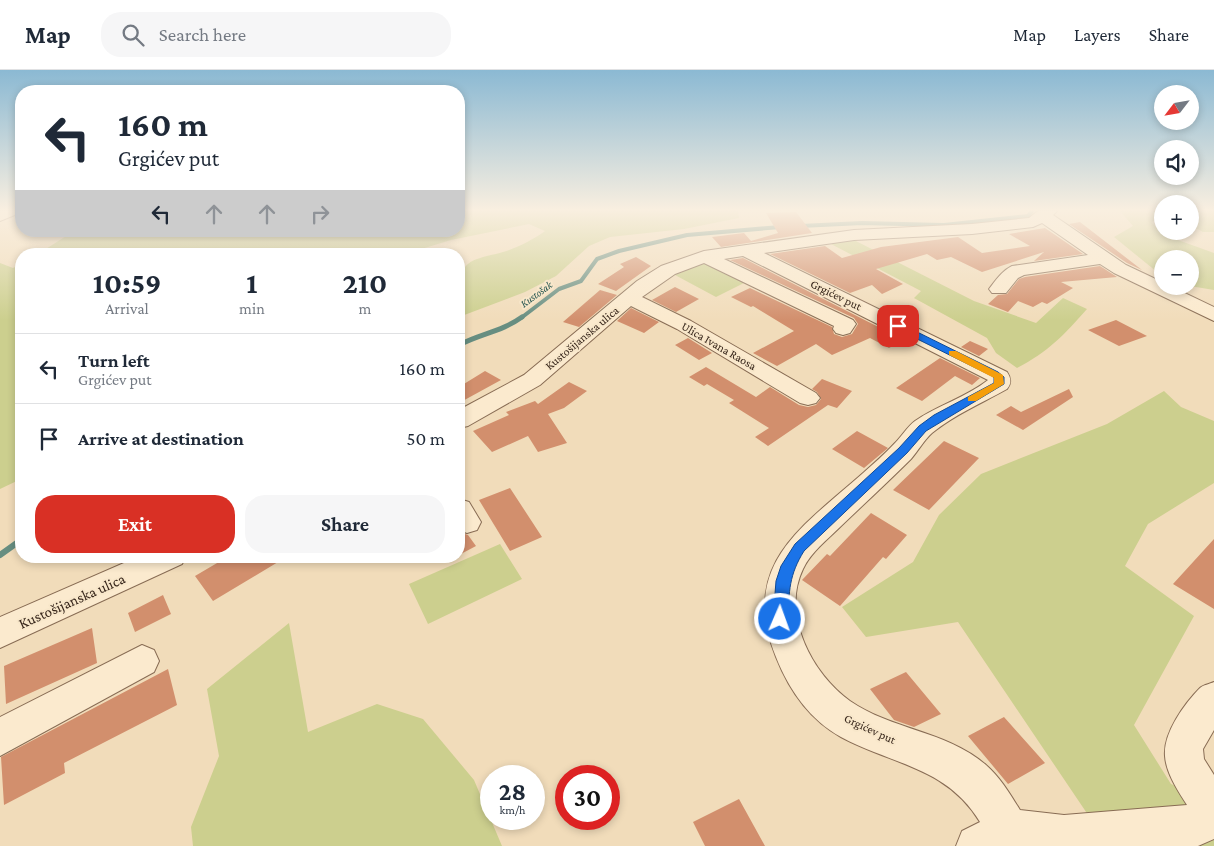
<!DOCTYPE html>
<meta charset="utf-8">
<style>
body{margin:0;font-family:"Crimson Pro",serif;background:#f6f6f7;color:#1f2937;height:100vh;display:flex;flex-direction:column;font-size:19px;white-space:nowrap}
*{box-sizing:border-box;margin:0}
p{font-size:16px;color:#747a83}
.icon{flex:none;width:28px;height:28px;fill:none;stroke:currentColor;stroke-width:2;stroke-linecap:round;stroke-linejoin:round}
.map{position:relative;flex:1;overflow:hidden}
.details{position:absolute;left:15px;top:178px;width:450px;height:315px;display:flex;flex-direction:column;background:#fff;border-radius:20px;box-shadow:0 2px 8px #0003}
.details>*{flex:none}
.banner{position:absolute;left:15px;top:15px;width:450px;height:152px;border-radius:20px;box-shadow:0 2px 8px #0003;background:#fff;color:#1f2937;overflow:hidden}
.needle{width:32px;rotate:239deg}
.controls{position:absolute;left:1154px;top:15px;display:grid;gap:10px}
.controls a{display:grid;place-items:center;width:45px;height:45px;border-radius:50%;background:#fff;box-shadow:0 2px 8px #0003;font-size:25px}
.speed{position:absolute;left:480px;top:695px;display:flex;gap:10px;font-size:25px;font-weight:700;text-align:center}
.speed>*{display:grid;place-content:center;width:65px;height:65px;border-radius:50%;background:#fff;box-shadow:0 2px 8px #0003;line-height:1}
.speed small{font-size:12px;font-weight:400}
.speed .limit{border:8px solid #d22;background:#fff;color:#111}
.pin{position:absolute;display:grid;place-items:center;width:42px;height:42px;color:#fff;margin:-21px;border-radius:10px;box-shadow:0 2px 8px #0006}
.me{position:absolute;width:55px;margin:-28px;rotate:2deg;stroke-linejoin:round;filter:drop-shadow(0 0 4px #0008)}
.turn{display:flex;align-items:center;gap:18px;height:105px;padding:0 20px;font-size:22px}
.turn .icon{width:65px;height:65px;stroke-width:2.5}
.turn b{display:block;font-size:35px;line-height:42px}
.lanes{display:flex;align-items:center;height:48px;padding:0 20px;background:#0003;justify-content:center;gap:25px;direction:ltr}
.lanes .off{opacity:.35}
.eta{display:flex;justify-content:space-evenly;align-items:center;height:85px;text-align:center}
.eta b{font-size:30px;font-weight:700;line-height:35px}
.button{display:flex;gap:10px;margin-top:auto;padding:10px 20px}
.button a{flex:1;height:58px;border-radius:20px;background:#d93025;color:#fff;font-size:20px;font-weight:700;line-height:58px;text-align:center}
.button a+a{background:#f6f6f7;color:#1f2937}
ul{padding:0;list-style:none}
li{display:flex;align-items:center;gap:15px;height:70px;padding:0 20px;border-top:1px solid #e0e1e3}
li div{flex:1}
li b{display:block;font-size:19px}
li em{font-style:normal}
header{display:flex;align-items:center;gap:30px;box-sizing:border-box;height:70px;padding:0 25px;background:#fff;border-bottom:1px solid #e0e1e3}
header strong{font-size:24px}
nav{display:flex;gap:28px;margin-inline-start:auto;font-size:18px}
.search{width:350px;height:45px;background:#f6f6f7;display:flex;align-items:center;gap:12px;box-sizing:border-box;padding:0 18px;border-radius:20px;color:#747a83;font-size:19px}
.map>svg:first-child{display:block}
.green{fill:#cccf8e}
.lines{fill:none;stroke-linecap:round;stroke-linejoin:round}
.stream-far2{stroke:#678e81;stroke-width:4}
.stream-far1{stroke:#678e81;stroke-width:5}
.stream{stroke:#678e81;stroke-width:6}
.building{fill:#d28f6d}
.minor-casing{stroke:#886c54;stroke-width:2}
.minor{fill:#fbeace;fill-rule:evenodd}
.route{fill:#1a73e8;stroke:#114b97}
.slow{fill:#f59e0b}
.labels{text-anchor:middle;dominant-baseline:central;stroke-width:4;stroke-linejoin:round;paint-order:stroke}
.far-water-label{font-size:11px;font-style:italic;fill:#285751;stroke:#f8e7ca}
.street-label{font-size:12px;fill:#36251a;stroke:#f8e7ca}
.near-street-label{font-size:15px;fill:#36251a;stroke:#f8e7ca}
</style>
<header>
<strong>Map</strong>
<div class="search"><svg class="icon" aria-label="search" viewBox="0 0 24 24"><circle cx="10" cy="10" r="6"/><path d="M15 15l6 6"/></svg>Search here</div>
<nav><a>Map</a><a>Layers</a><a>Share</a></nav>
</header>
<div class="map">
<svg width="1214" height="776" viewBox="0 0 1214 776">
<rect width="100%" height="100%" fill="#f1dcba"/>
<path class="green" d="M459,141H738L739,148L684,159L610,167L589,176L556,206L525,222L459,247V225L461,224L459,223C459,188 474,190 503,182C517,178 534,169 545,161L529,154L451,170L405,184H38L74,161H459Z
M1120,141H1162V148L1151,152L1164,165L1214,183V220L1190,216V189H1162V206L1114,167L1133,156Z
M1190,141H1214V162H1203L1190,155Z
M850,168L974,231L1036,253L1063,228L1087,239C1064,265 1048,282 1017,298L996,283L987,268L914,228L921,221L831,174Z
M0,193L13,198L21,194V409L0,419Z
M704,193L748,211L716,227L675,205Z
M1164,321L1181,337L1214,351V413L1148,454L1125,496L1194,546L1134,655L1171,714L1214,733V776H1109L958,552L866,567L842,537L913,492L939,445L981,404L1107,354Z
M500,474L522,509L428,554L409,514Z
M289,553L308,662L377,634L423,649L474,710L502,776H193L191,757L219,686L207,619Z"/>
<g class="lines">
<path class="stream-far2" d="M800,156L862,153L944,155L1028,146L1032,141
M521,248L559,219L581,211L597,189L619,181L687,165L780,157"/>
<path class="stream-far1" d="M459,275C482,263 501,262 522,247"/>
<path class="stream" d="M0,485L21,470"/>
</g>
<path class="building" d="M796,142L812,163L721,177L712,167L744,163L751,171L778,163L766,143Z
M1080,152L1142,200L1127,193L1069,154Z
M1045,158L1083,184L1034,191L1044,182L982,202L951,187L937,190L927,184L876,199L903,214L882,224L872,215L850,223L770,184L825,176L842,188L881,177L958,167L982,183L1030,176L1009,164Z
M636,187L651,196L616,221L598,214L624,197L620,194Z
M743,188L904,270L889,278L870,268L832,285L816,274L777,296L753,283L794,261L753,236L751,237L731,227L750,218L832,257L834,264L842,267L852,264L858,254L854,248L730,190Z
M1100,196L1117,207L1061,212L1073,218L1047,234L1042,232L1033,237L1018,231L1008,242L988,234L998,225L1007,224L1019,209L1025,207Z
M675,217L699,229L676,242L652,230Z
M600,220L617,225L579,257L563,252Z
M631,238L659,252L644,263L617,251Z
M1116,250L1147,266L1119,276L1088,260Z
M688,268L712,283L699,290L675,275Z
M970,271L988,279L979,286L961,277Z
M940,288L980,308L972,315L955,306L922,331L896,318Z
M706,297L756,327L770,317L799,335L808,337L816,335L821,329L817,322L812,319L822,309L852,321L837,338L828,335L768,376L755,367L769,358L729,333L734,330L707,314L704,316L689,307Z
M485,301L501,310L459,333V317Z
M569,312L587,321L564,338L548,344L567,373L538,382L528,366L492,382L473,361L509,345L506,342L535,331L538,334Z
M1069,319L1073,327L1023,360L996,345L1011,336L1021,342Z
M857,361L888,378L864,398L832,379Z
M944,371L979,388L929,440L893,420Z
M510,418L542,467L510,481L479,430Z
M871,443L907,465L886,489L883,487L840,536L802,510L827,484L830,486Z
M459,462L468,465L476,476L459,485Z
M1214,469V539L1173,514Z
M229,486H288L213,531L195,506Z
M163,525L171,544L135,562L128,543Z
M92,558L97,593L6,634L4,596Z
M168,599L177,635L64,693L65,703L4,735L1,687Z
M906,602L941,644L914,657L894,650L870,619Z
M1004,647L1045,693L1008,714L968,666Z
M739,729L765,776H705L693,752Z"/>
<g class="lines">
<defs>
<path id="minor" d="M0,141H19L17,144L0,151Z
M1038,141H1057L1053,145L1126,195L1162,212V216H1170L1214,237V251L1114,203L1100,194L1024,205L1018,208L1006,223H992L989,219C996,210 1002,201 1012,196L1088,185L1042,153L1033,157L972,164L854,170L764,183L1007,302C1011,308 1012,313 1007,319C982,333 954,345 932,363C924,370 918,381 911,389C888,412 864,434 840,457C827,470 811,482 803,499C781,545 812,604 850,631C892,660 947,661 986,695C1000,707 1010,724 1020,740L1064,745L1187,735C1178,721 1166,703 1165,686C1163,663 1185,633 1200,618C1203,615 1210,614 1214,612V660L1203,679L1204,689L1214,705V769L1198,776H956L962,761L980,752C947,697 893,695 841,667C810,650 789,620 776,587C739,495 801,458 862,404C873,394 885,384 895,373C902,366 908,356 915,351C938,335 967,327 988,310L743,186L724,189L853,250L856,254L850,263L843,265L836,263L833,259L834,256L704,193L675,204L642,227L691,251L816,323L820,328L816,333L808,335L800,333L677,259L631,236L540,315L468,356L459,358V340L524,305L637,211L661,196L704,181L854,160L972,154L1029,148Z
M459,429L469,432L481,452L477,460L467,463L459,460Z
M140,486H186L182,494L0,578V547Z
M142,575L154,580L159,591L154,602L0,686V647Z"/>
</defs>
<use href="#minor" class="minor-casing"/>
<use href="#minor" class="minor"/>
</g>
<linearGradient id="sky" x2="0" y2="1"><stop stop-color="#8bb9d3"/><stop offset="0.56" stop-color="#f9efe0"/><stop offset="1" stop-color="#f9efe0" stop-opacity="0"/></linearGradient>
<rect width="1214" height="250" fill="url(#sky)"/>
<path class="route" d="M895,254H901L998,302L1004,307V314L926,361L907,383L804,481C789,505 789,521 788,549L786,553L780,555L775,553L773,549L776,511L781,496L795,474L899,378L919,356L934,345L994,313V308L992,306L895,258Z"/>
<path class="slow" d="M949,281H956L1003,305L1004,314L976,331H968V327L994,313V308L949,285Z"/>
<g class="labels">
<g class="far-water-label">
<text transform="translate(536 224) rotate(-36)">Kustošak</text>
</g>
<g class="street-label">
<text transform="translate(836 225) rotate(26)">Grgićev put</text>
<text transform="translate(582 268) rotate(-40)">Kustošijanska ulica</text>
<text transform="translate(719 276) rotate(30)">Ulica Ivana Raosa</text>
<text transform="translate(870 659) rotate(25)">Grgićev put</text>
</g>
<g class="near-street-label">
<text transform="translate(72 531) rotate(-24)">Kustošijanska ulica</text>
</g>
</g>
</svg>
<div class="controls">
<a><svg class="needle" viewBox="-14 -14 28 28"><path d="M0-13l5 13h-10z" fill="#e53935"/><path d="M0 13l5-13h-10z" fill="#747a83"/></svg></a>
<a><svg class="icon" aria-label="sound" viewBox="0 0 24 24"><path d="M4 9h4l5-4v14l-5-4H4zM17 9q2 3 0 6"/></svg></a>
<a>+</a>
<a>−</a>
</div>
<div class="speed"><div>28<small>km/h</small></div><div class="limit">30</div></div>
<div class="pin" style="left:898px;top:256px;background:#d93025"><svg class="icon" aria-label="arrive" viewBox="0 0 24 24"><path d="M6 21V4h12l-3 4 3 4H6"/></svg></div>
<svg class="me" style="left:780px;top:549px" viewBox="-20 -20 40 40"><circle r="17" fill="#1a73e8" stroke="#fff" stroke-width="3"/><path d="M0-11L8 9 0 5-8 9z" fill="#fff"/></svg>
<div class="banner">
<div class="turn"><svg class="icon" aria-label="left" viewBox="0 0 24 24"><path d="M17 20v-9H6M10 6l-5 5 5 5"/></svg><div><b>160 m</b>Grgićev put</div></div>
<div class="lanes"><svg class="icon" aria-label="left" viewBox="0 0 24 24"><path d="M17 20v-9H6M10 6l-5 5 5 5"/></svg><svg class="icon off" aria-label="ahead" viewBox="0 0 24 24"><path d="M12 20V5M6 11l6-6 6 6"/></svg><svg class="icon off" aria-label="ahead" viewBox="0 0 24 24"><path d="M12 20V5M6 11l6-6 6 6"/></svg><svg class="icon off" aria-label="right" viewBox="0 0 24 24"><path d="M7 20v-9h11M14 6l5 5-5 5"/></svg></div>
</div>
<section class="details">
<div class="eta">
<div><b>10:59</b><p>Arrival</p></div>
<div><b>1</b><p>min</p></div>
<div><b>210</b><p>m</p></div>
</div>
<ul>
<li><svg class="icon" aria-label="left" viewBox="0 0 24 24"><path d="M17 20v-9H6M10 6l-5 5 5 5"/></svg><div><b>Turn left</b><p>Grgićev put</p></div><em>160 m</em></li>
<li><svg class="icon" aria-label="arrive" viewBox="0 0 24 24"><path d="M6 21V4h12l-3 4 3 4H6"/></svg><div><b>Arrive at destination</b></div><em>50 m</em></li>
</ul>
<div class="button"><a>Exit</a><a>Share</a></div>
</section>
</div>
